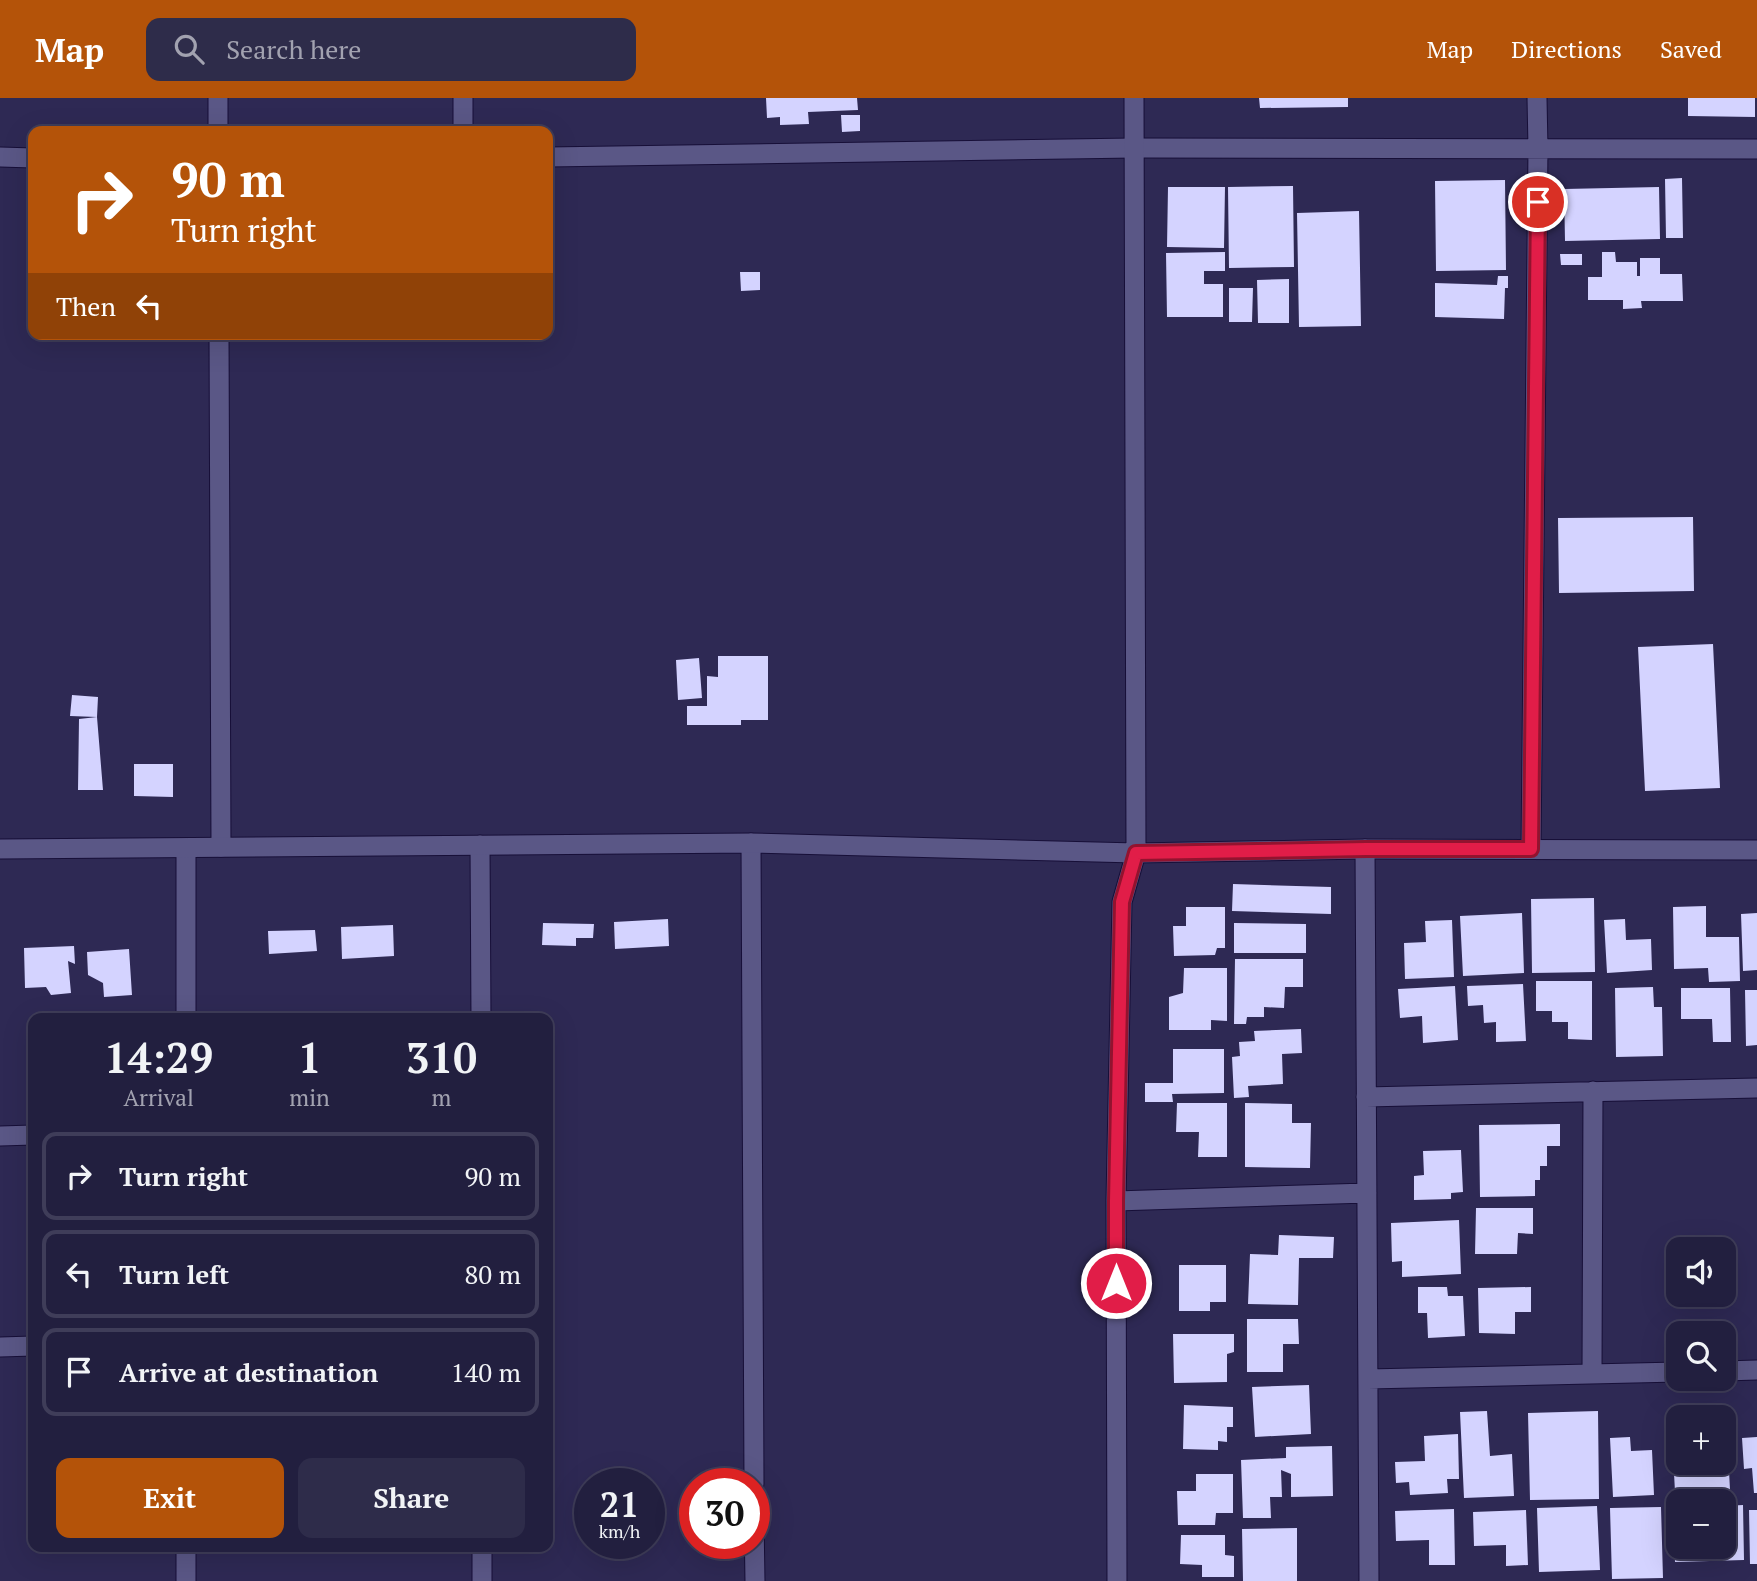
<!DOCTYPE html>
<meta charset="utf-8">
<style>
body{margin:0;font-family:"PT Serif",serif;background:#2e2c4a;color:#f1f3f6;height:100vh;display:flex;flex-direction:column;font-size:26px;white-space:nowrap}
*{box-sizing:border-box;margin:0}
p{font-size:23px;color:#a2a2b0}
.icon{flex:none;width:38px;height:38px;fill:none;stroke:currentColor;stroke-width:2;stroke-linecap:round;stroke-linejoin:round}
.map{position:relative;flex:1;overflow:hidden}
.panel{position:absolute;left:28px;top:915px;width:525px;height:539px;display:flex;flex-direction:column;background:#221f3f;border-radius:14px;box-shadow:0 7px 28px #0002,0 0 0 2px #3f3d59}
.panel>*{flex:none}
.banner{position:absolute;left:28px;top:28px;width:525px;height:214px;border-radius:14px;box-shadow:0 7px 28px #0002,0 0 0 2px #3f3d59;background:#b45309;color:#fff;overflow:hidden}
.controls{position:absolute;left:1666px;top:1139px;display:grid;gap:14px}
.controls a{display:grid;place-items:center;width:70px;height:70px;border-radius:14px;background:#221f3f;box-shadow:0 7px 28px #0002,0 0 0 2px #3f3d59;font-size:35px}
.speed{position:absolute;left:574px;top:1370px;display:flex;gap:14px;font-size:35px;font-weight:700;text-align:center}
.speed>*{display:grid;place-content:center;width:91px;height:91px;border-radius:50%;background:#221f3f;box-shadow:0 7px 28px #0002,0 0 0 2px #3f3d59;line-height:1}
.speed small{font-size:18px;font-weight:400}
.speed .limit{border:10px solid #d22;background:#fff;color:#111}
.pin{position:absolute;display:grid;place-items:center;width:60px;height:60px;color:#fff;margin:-30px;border:4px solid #fff;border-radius:50%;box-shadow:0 2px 7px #0007}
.me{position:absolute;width:77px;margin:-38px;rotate:0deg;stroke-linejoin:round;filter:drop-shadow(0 0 5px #0008)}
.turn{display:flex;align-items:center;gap:24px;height:147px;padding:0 28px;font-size:32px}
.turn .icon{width:91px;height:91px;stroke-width:2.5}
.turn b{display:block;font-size:49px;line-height:60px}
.then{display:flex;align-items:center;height:66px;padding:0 28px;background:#0003;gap:14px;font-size:26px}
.eta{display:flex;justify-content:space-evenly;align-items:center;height:119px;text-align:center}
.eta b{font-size:42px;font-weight:700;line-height:49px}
.primary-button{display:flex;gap:14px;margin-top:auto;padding:14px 28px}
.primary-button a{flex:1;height:80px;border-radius:14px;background:#b45309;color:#fff;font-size:28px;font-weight:700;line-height:80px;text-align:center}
.primary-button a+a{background:#2e2c4a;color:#f1f3f6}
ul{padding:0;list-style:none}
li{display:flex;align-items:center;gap:21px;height:88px;margin:0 14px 10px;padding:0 14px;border:4px solid #3f3d59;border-radius:14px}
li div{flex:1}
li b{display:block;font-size:26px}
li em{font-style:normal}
header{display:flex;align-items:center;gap:42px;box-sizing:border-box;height:98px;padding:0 35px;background:#b45309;color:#fff}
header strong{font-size:33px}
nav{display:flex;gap:38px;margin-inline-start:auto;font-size:24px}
.search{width:490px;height:63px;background:#2e2c4a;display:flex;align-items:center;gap:18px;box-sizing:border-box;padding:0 24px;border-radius:14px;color:#a2a2b0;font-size:26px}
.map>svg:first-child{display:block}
.building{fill:#d4d3ff}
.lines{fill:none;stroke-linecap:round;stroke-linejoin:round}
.minor-casing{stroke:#170f38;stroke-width:21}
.tertiary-casing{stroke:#170f38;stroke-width:21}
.minor{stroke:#5a5786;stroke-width:19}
.tertiary{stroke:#5a5786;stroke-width:19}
.route-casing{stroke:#92132f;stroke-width:18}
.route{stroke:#e11d48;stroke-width:12}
</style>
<header>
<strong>Map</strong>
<div class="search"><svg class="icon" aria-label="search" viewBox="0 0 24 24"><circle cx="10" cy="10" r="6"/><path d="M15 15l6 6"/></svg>Search here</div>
<nav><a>Map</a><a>Directions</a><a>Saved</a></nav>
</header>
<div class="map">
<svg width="1757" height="1483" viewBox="0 0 1757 1483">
<rect width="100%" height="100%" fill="#2e2954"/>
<path class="building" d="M766,0H857L858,12L808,14L809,26L780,27V19L767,20Z
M1259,0H1348V9L1260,10Z
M1688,0H1755V19L1688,18Z
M841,17H860V33L842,34Z
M1682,80L1683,140H1666L1665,81Z
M1505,82L1506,172L1436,173L1435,83Z
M1293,88L1294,169L1229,170L1228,89Z
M1168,89H1225L1224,150L1167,149Z
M1659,89L1660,141L1565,143L1564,91Z
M1359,113L1361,228L1299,229L1297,115Z
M1225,154V173H1204V186H1223V219H1167L1166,155Z
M1602,154H1615L1616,164H1637V178H1640V160H1660V176H1682L1683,203H1641L1642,210L1623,211V202H1588V179H1602Z
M1560,156H1582V167H1561Z
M740,174H760V192L741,193Z
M1498,178H1508V190H1505L1504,221L1435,219V185L1497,187Z
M1289,181V225H1258L1257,182Z
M1229,190H1253L1252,224H1229Z
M1693,419L1694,493L1559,495L1558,420Z
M1713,546L1720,690L1645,693L1638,549Z
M718,558H768V622H741V627H687V608H707V578L718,579Z
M699,560L702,600L678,602L676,562Z
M72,597L98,599L97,619L70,618Z
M97,619L103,692H78L79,621Z
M134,666H173V699L134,698Z
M1233,786L1331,789V816L1232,813Z
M1594,800L1595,874L1532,875L1531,801Z
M1706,808V839H1739L1740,883L1709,884L1708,870L1674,871L1673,809Z
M1186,809H1225V850H1217L1215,857L1174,858L1173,828H1186Z
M1522,815L1524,875L1463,878L1460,818Z
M1757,815V872L1743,873L1741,816Z
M668,821L669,848L615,851L614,824Z
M1625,821L1626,842L1651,841L1652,872L1607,875L1604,822Z
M1452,822L1454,879L1405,881L1404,845L1426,844L1425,823Z
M543,825L594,826L593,840H576V848L542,847Z
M1234,825L1306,826V855H1234Z
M393,827L394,858L342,861L341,829Z
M315,832L317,853L269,856L268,833Z
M74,848L75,866L68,863L71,895L51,897L46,889L25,890L24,850Z
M129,851L132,897L104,899L103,885L88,877L87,854Z
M1235,861H1303V889H1285L1284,910L1264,909V919H1247L1246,926H1234Z
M1184,870H1227V923L1211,922V932H1169V899L1183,895Z
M1536,883H1592V942L1568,941V924H1552V913H1536Z
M1523,886L1526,943L1496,944V924L1484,925L1483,907L1468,908L1467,888Z
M1455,888L1458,942L1423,945L1422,918L1400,920L1398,891Z
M1653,889L1654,909H1662L1663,958L1616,959L1615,890Z
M1681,890H1730L1731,944H1713L1712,921H1681Z
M1745,892H1757V947L1746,948Z
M1301,931L1302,955L1282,956L1283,986L1248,988L1249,999L1234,1000L1232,959L1240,958L1239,944L1255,943L1254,933Z
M1173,951H1224V995L1172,996L1173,1004H1145V985H1173Z
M1177,1005H1227V1059H1198L1199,1034H1176Z
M1245,1005L1292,1006V1025H1311L1310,1070L1245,1069Z
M1560,1026V1048H1547V1068H1540V1082H1535V1098L1480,1099L1479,1027Z
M1461,1052L1463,1094L1451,1095V1101L1414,1102V1078L1424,1077L1423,1053Z
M1476,1110H1533V1136L1518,1135L1517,1156H1475Z
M1459,1122L1461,1176L1402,1179V1163L1392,1164L1391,1125Z
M1279,1137L1334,1139L1333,1160H1299L1298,1207L1248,1206L1250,1156L1278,1157Z
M1179,1167H1226V1204H1210V1213H1179Z
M1418,1189H1447L1448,1198H1463L1465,1238L1428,1240L1427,1215H1418Z
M1531,1189V1214H1515V1236L1479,1235L1478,1190Z
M1247,1221H1298L1299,1246H1283V1274H1247Z
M1173,1236H1234V1254L1227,1256V1284L1174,1285Z
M1309,1287L1311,1336L1255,1339L1252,1289Z
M1184,1307L1233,1309V1329H1227V1344L1218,1343V1352L1183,1351Z
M1487,1313L1490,1358L1512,1356L1514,1398L1464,1400L1460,1314Z
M1598,1313L1599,1401L1530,1402L1528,1315Z
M1724,1334H1727L1730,1392L1675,1394L1672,1337H1678V1365H1724Z
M1458,1336L1459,1381H1447L1448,1395L1410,1397L1409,1384L1396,1385L1395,1364L1425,1363L1424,1338Z
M1630,1339L1631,1353L1652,1352L1654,1397L1613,1399L1610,1340Z
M1757,1339V1395H1754L1752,1370L1744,1371L1742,1340Z
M1332,1348L1333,1398L1291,1399V1376L1281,1372L1282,1399H1270L1271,1420H1243L1241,1362L1286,1360V1349Z
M1196,1376H1233V1415H1216L1215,1427H1178L1177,1393H1196Z
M1743,1407L1744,1462L1675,1464L1673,1409H1678V1449H1724V1408Z
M1597,1408L1600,1472L1539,1474L1537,1410Z
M1661,1409L1663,1480L1612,1481L1610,1410Z
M1454,1411L1455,1467H1429V1442L1396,1443L1395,1413Z
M1526,1412L1528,1467L1506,1468V1447L1474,1448L1473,1414Z
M1749,1412H1757V1466H1750Z
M1297,1430V1483H1243L1242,1431Z
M1181,1437H1225V1457L1234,1458V1479H1202V1467L1180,1466Z"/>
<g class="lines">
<defs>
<path id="minor" d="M218,0V33
M463,33V0
M0,59L33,60
M548,59L1134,50L1757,51
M219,236L221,749
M751,745L754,1386
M480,747L481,920
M186,750V920
M1365,751L1369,1483
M1531,751L1538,50L1537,0
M1366,999L1757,990
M0,1038L33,1037
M1116,1103L1367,1095
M0,1249L33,1248
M1724,1273L1757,1272
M1592,1276L1593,993
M1368,1281L1678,1274
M754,1420L755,1483
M186,1449V1483
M482,1449V1483
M1117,1483L1116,1103L1122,804L1136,755"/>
<path id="tertiary" d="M1134,0L1136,755
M0,751L751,745L1136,755L1365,751L1757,752"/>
</defs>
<use href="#minor" class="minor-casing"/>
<use href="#tertiary" class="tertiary-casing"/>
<use href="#minor" class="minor"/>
<use href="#tertiary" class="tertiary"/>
</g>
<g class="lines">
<defs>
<path id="route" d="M1116,1185V1103L1122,804L1136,755L1366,751H1531L1538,104"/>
</defs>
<use href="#route" class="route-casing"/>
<use href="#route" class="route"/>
</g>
</svg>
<div class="controls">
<a><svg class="icon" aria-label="sound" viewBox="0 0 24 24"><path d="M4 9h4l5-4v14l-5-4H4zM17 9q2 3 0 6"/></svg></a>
<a><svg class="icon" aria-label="search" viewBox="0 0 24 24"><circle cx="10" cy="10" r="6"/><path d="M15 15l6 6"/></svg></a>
<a>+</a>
<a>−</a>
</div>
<div class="speed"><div>21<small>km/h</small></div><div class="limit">30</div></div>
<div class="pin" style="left:1538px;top:104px;background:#d93025"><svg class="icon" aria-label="arrive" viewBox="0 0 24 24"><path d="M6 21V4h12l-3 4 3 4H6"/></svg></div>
<svg class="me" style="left:1116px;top:1185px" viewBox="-20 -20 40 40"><circle r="17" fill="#e11d48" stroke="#fff" stroke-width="3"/><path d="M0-11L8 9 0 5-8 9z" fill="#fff"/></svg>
<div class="banner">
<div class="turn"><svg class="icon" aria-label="right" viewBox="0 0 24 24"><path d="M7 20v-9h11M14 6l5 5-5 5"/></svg><div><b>90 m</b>Turn right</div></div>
<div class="then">Then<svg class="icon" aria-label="left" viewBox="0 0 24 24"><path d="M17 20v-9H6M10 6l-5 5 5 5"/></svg></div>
</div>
<section class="panel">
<div class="eta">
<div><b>14:29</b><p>Arrival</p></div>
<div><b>1</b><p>min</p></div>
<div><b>310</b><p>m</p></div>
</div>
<ul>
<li><svg class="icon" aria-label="right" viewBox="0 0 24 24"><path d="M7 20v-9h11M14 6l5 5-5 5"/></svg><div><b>Turn right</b></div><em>90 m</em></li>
<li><svg class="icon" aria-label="left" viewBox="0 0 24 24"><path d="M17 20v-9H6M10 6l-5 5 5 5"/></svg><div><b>Turn left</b></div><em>80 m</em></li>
<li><svg class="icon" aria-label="arrive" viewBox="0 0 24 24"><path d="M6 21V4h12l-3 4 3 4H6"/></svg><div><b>Arrive at destination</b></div><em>140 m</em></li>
</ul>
<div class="primary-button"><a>Exit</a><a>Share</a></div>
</section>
</div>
